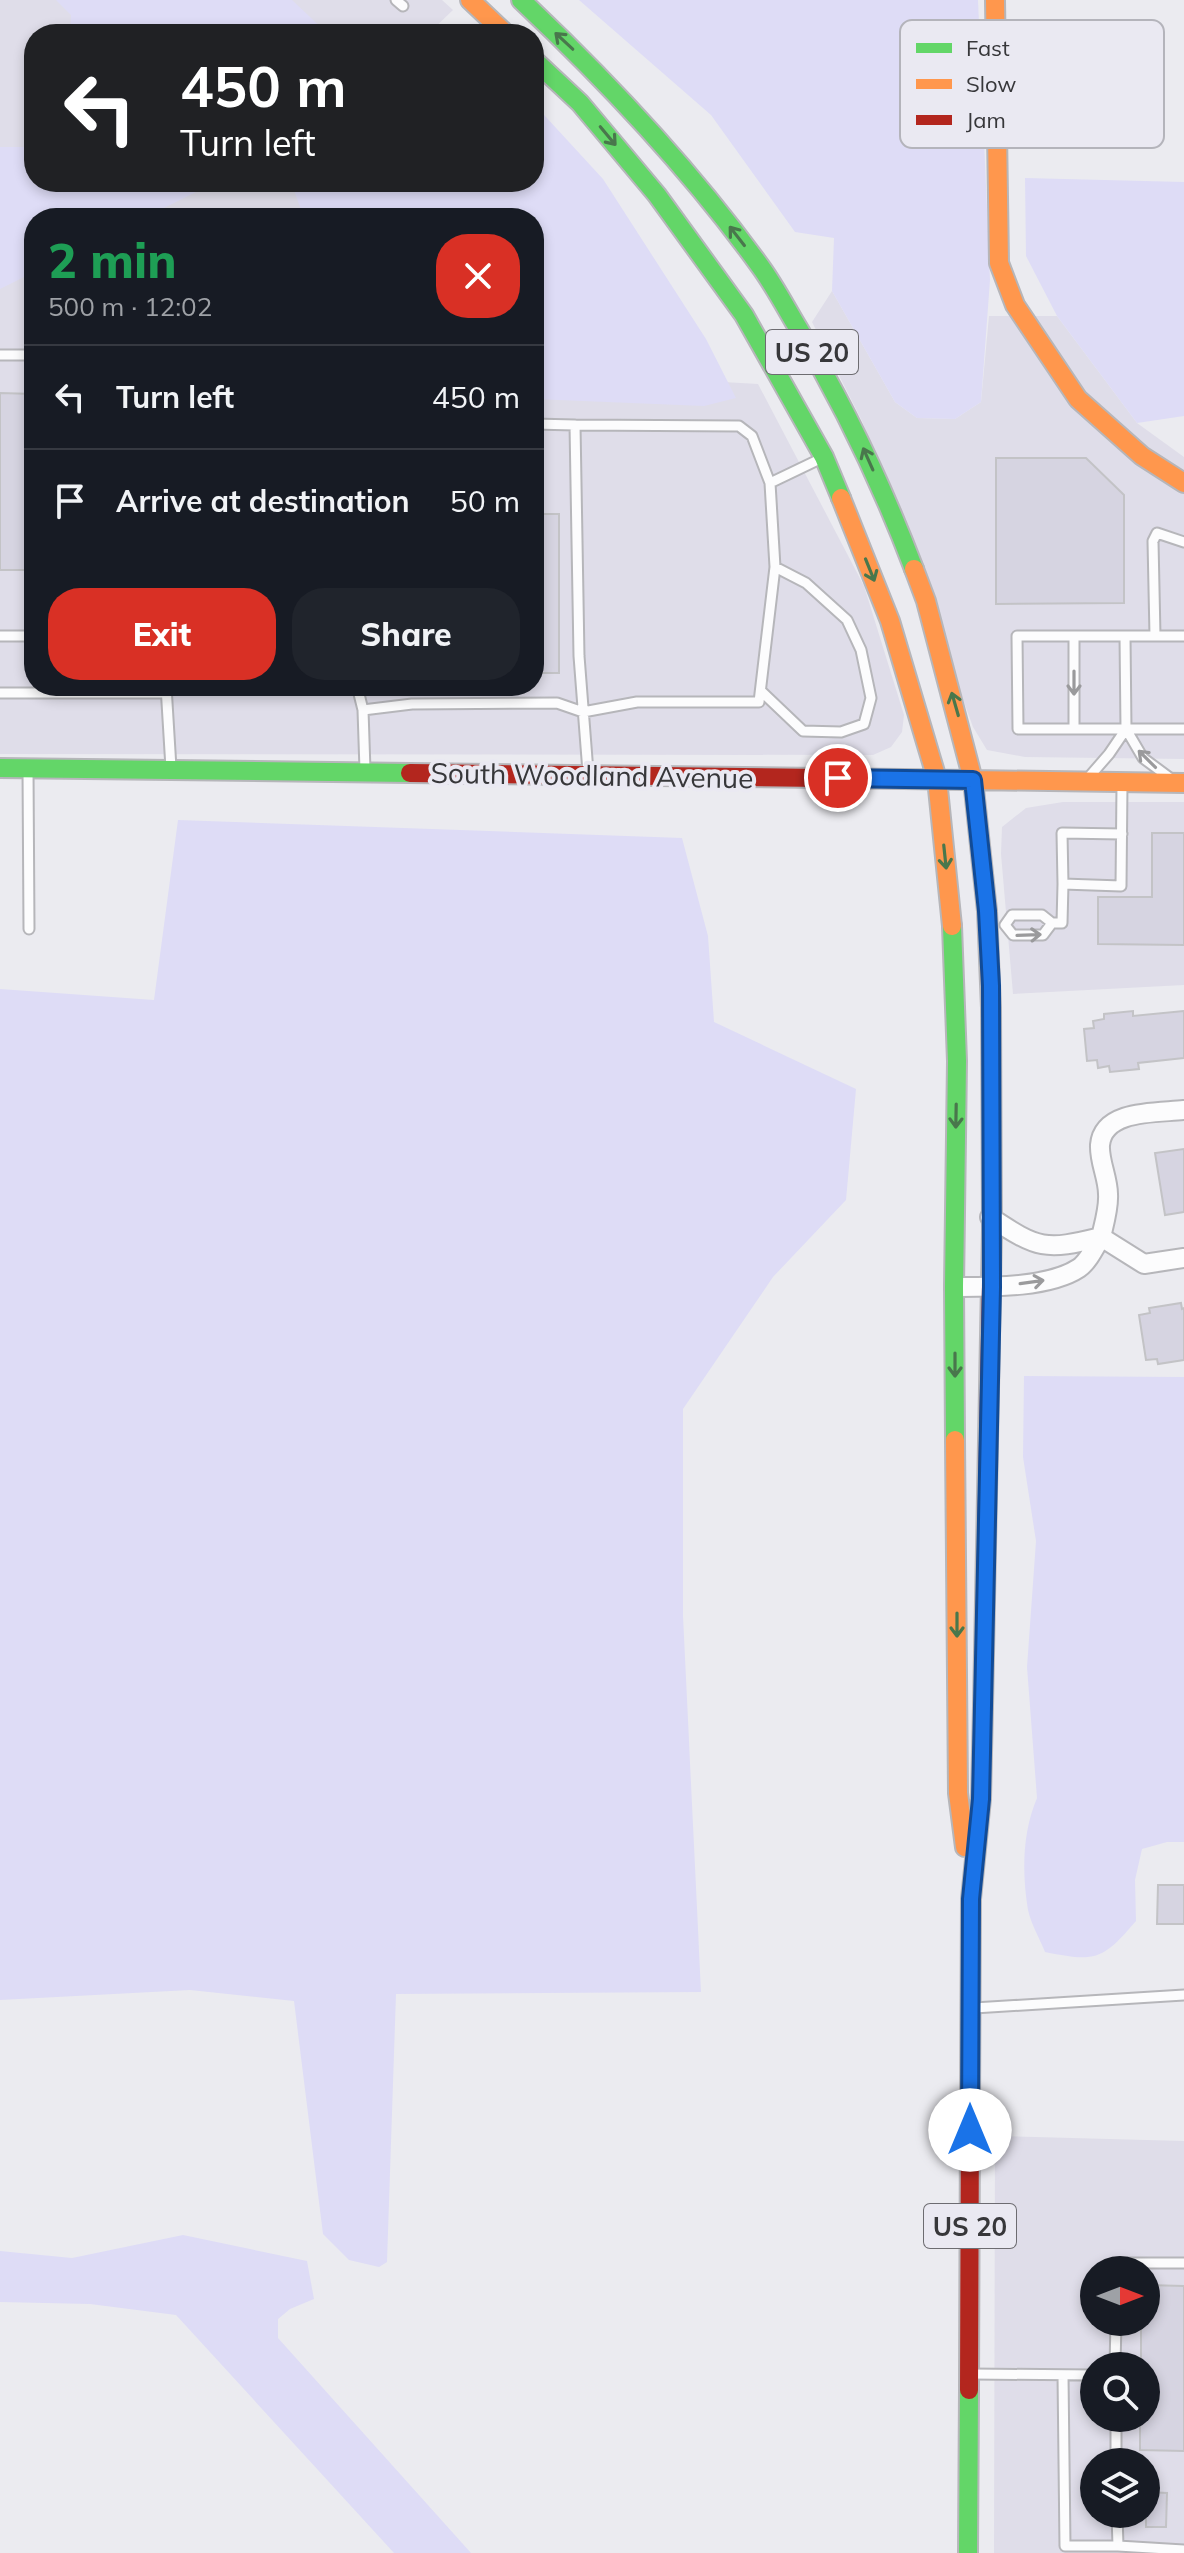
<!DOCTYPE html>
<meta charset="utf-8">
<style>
body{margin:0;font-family:Mulish,sans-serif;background:#20242c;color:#f1f3f6;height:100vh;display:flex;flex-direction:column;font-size:30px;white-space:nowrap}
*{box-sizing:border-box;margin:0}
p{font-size:26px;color:#9ea1a6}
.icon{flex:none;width:44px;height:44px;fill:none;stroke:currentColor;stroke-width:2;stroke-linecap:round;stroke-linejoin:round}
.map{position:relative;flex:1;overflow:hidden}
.details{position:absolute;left:24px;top:208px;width:520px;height:488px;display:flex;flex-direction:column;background:#171b24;border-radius:32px;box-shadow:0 4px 12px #0003}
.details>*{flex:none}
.guide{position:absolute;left:24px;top:24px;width:520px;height:168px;border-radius:32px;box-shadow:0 4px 12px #0003;background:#202124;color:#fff;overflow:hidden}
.needle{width:52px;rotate:90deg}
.controls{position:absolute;left:1080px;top:2256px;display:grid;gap:16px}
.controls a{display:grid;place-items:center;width:80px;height:80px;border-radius:50%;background:#171b24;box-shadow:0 4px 12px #0003;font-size:40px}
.pin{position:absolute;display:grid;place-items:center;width:68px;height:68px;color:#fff;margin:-34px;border:4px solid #fff;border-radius:50%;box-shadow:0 2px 8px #0007}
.me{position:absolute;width:88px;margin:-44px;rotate:0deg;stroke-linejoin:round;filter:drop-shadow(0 0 6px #0008)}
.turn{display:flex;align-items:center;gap:28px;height:168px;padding:0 24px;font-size:36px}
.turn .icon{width:104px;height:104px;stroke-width:2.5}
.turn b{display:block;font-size:56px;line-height:68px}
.round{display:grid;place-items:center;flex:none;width:84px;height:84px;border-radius:32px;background:#20242c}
.head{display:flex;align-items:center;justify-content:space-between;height:136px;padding:0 24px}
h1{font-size:48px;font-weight:800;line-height:60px;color:#1e9e55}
.button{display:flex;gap:16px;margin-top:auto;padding:16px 24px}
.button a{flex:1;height:92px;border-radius:32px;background:#d93025;color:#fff;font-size:32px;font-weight:800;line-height:92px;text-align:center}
.button a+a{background:#20242c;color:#f1f3f6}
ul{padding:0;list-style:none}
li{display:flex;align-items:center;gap:24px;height:104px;padding:0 24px;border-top:2px solid #363941}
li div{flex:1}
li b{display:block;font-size:30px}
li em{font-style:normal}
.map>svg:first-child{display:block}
.built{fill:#dfdde9;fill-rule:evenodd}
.green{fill:#dedcf6}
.building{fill:#d6d4e1;stroke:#c3c3c6;stroke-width:2}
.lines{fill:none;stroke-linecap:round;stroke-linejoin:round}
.lane-casing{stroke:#b6b6ba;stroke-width:13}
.street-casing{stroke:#b6b6ba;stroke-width:22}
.fast-casing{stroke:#b6b6ba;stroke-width:22}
.slow-casing{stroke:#b6b6ba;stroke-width:22}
.jam-casing{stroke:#b6b6ba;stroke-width:22}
.lane{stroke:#fcfcfd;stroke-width:9}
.street{stroke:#fcfcfd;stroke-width:18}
.fast{stroke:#63d668;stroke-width:18}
.slow{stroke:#ff974d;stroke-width:18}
.jam{stroke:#b3261e;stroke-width:18}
.oneway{stroke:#49774c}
.oneway2{stroke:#9a9a9c}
.route-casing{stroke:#114b97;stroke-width:20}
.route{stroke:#1a73e8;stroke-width:14}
.labels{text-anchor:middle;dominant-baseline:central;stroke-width:8;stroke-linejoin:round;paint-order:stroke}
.shield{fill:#eae9f2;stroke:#6d6c71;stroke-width:2}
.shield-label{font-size:26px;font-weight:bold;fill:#37373a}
.street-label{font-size:28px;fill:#37373a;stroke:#eae9f2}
.key{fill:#eae9f2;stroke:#b4b4bb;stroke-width:2}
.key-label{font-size:22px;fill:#37373a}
</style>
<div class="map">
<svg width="1184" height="2553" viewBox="0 0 1184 2553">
<rect width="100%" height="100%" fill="#ebebf0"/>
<path class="built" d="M0,0H442L453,10L428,34H34V182H306V218H34V686H534V371L758,384L864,586L904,715L902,732L891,747L873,755L0,754Z
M832,291L895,402L917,418L955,419L981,402L989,316H1057L1137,423L1184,457V759L1025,757L987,750L973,727L862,421L812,322Z
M1063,802H1184V985L1013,994L1001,854L1002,827L1026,808Z
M995,2136L1184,2141V2553H994ZM1094,2270H1146V2322H1094ZM1094,2366H1146V2418H1094ZM1094,2462H1146V2514H1094Z"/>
<path class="green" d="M56,0H292L328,34H70L71,15Z
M579,0H978L990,280L981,402L955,419L917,418L895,402L832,291L834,238L795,232L711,115Z
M534,104L603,179L706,339L736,398L704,406L534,399V218H304L291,182H534Z
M0,147H34V182H232L208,186L144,218H34V272L0,289Z
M1025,178L1184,182V416L1137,423L1057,316L1026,256Z
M178,820L682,838L708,936L714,1022L856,1089L846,1200L773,1277L683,1409V1616L701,1992L396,1994L387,2262L379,2267L349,2260L323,2234L294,2001L190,1990L0,2000V989L154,1000Z
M1024,1376L1184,1377V1842H1167L1142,1849L1135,1880L1136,1921C1102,1961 1095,1962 1045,1952C1040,1939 1031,1924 1028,1910C1022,1874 1022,1833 1037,1798L1027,1667L1036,1541L1023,1457Z
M183,2235L307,2261L314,2299L290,2309L278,2319V2338L471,2553H394L176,2315L90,2304L0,2302V2251L72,2258Z"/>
<path class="building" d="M0,393L34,394V570H0Z
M996,458H1086L1124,495V603L996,604Z
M534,514H559V673H538V661H534Z
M1152,833H1184V945L1098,944V897H1152Z
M1133,1011V1016L1184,1011V1058L1138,1063L1139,1069L1110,1072L1109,1066L1098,1068L1097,1060L1087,1061L1084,1029L1094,1028L1093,1021L1104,1019V1014Z
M1184,1149V1212L1165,1215L1155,1153Z
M1181,1303L1182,1309L1184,1308V1360L1158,1364L1157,1359L1146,1360L1139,1315L1150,1313L1149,1308Z
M1158,1885H1184V1924H1157Z
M1146,2285L1184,2286V2451L1140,2450V2418H1146V2366H1141V2322H1146Z
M1146,2492L1167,2493L1166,2527H1146Z"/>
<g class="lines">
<defs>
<path id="lane" d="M396,0L403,6
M0,355H34
M534,424L575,425
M0,636H34
M1074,636V729
M1125,636L1126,729L1143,758L1170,778
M1155,636L1153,541L1157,533L1184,542
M1184,636H1017L1018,729H1184
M166,686L171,768
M357,686L363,710L365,770
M761,691L803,731L841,732L864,724L871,698L861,650L847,620L806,583L775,567
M0,693H166
M363,710L412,704L557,703L583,712L637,702H759L775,567L770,483
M28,769L29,929
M588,772L579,656L575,425L739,426L752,436L770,483L820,459
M1089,777L1109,754L1126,729
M1122,834L1062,833L1063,884L1121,886L1122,785
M1052,923L1042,915H1012L1005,925L1013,935H1043L1052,923H1062L1063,884
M974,2008L1184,1995
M1117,2270V2263H1184
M1115,2366L1116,2322
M972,2374L1094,2375
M1063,2375L1065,2546H1118
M1116,2418V2462
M1117,2514L1118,2546L1184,2550"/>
<path id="street" d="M1184,1110C1158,1113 1103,1109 1100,1145C1099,1161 1108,1178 1108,1194C1109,1208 1104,1224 1101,1237L1144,1264L1184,1258
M990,1217C1038,1249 1045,1251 1101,1237
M954,1287C989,1287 1049,1288 1079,1268C1088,1262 1095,1247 1101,1237"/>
<path id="fast" d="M521,0C608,82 690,169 760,266C774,285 786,308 798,328C844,405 882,485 914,569
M534,60L580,103L657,195L744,315L824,457L841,498
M0,768L410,773
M952,926L957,1061L954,1287L955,1440
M968,2553L969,2390"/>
<path id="slow" d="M470,0L506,34
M995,0L999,263L1015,305L1078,399L1142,456L1184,483
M841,498L890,621L937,779L952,926
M914,569L926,601L973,780L987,911L991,1008L992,1230
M903,779L1184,783
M955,1440L958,1793L965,1847
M970,2109L971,1899L981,1799L983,1706"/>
<path id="jam" d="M410,773L903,779
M983,1706L992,1230
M969,2390L970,2109"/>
</defs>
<use href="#lane" class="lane-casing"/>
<use href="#street" class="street-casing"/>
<use href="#fast" class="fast-casing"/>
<use href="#slow" class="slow-casing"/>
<use href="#jam" class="jam-casing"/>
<use href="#lane" class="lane"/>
<use href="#street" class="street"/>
<use href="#fast" class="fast"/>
<use href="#slow" class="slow"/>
<use href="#jam" class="jam"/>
</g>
<defs><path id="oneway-shaft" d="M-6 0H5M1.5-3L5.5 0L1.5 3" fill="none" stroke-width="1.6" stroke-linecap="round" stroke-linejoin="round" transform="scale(2)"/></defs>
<g class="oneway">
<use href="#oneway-shaft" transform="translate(564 41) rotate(-137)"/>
<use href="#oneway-shaft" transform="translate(608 136) rotate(50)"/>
<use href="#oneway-shaft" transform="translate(737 236) rotate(-128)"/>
<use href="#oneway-shaft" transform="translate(868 459) rotate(-114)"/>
<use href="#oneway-shaft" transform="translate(870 570) rotate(68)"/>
<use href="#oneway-shaft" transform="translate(955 704) rotate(-106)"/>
<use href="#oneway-shaft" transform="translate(945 857) rotate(84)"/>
<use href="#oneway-shaft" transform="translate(956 1116) rotate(91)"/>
<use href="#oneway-shaft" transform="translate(955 1365) rotate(90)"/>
<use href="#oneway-shaft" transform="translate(957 1625) rotate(90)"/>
</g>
<g class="oneway2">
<use href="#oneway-shaft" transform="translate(1074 683) rotate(90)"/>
<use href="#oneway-shaft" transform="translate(1147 759) rotate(-135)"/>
<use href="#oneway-shaft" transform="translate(1029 935) rotate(-2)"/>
<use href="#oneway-shaft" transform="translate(1032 1282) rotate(-8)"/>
</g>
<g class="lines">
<defs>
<path id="route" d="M838,778L973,780L987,911L991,986L992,1287L981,1799L971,1899L970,2130"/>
</defs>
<use href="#route" class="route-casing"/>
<use href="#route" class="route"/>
</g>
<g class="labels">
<g class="shield">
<rect x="766" y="330" width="92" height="44" rx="6"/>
<rect x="924" y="2204" width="92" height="44" rx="6"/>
</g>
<g class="shield-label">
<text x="812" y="352">US 20</text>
<text x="970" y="2226">US 20</text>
</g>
<g class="street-label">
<text transform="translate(592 775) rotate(1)">South Woodland Avenue</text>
</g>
</g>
<rect x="900" y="20" width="264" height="128" rx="12" class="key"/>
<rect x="916" y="43" width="36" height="10" fill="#63d668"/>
<rect x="916" y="79" width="36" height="10" fill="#ff974d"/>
<rect x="916" y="115" width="36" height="10" fill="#b3261e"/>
<g class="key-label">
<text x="966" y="56">Fast</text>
<text x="966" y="92">Slow</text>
<text x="966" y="128">Jam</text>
</g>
</svg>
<div class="controls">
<a><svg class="needle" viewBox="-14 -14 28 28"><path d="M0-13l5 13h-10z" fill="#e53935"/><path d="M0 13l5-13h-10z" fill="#9ea1a6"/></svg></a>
<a><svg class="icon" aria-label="search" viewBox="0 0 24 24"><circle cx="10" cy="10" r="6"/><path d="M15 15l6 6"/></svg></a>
<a><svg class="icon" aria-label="layers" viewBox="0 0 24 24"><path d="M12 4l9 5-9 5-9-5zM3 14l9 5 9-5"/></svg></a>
</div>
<div class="pin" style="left:838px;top:778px;background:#d93025"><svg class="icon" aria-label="arrive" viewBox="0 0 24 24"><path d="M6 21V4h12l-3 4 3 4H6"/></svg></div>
<svg class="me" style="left:970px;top:2130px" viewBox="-20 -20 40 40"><circle r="19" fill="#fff"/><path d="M0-13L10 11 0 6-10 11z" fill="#1a73e8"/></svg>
<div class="guide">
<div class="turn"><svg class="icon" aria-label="left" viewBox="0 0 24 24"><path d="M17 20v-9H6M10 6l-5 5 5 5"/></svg><div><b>450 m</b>Turn left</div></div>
</div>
<section class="details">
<div class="head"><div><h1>2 min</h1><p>500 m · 12:02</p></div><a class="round" style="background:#d93025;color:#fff"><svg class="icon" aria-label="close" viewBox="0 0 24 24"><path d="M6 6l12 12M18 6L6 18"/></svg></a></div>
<ul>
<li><svg class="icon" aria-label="left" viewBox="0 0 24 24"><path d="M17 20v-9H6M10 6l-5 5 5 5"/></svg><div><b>Turn left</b></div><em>450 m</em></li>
<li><svg class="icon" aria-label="arrive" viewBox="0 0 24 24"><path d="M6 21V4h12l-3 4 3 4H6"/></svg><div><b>Arrive at destination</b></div><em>50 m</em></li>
</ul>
<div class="button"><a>Exit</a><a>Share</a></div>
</section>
</div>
